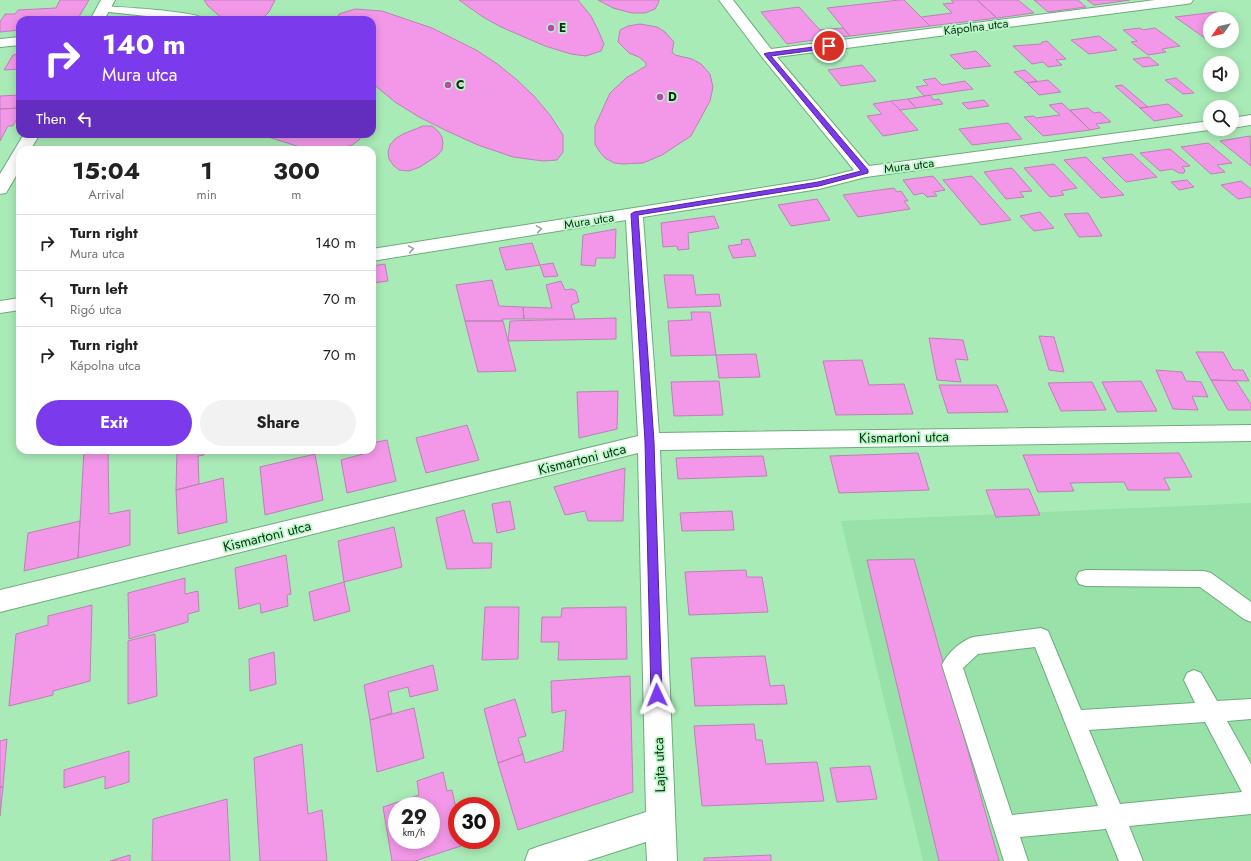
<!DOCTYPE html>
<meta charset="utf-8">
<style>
body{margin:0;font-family:Jost,sans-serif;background:#f2f2f2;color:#222;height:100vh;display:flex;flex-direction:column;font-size:15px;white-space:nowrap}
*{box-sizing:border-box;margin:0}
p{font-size:13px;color:#767676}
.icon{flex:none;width:22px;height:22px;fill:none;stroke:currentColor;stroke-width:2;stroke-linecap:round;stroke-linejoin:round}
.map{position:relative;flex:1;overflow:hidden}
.drawer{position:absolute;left:16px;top:146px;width:360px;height:308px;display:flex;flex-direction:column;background:#fff;border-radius:12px;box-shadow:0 2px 10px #0003}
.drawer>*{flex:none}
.hud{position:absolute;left:16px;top:16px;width:360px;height:122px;border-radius:12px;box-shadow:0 2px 10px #0003;background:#7c3aed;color:#fff;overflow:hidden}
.needle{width:26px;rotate:236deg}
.buttons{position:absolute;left:1203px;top:12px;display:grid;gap:8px}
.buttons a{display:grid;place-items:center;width:36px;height:36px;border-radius:50%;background:#fff;box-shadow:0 2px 10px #0003;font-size:20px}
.speed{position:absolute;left:388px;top:797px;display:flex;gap:8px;font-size:20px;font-weight:700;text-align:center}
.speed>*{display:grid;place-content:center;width:52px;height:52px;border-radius:50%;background:#fff;box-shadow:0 2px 10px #0003;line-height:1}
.speed small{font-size:10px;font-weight:400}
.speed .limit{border:6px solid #d22;background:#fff;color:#111}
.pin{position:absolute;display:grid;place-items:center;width:34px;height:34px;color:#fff;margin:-17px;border:2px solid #fff;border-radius:50%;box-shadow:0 1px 4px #0007}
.me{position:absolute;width:44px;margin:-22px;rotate:358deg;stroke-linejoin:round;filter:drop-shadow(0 0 3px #0008)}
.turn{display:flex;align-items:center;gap:14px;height:84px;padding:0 20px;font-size:18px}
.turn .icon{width:52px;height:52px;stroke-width:2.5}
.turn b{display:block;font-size:28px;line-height:34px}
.then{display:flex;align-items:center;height:38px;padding:0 20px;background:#0003;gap:8px;font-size:15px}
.eta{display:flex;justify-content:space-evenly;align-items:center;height:68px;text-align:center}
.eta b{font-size:24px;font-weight:700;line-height:28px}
.primary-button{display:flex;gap:8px;margin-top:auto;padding:8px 20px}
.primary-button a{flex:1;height:46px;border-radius:24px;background:#7c3aed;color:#fff;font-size:16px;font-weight:700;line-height:46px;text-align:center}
.primary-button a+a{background:#f2f2f2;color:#222}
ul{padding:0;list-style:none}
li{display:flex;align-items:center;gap:12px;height:56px;padding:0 20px;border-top:1px solid #e0e0e0}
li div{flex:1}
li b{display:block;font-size:15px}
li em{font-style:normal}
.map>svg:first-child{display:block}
.built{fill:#98e1a9}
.building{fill:#f398e9;stroke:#bc82b5;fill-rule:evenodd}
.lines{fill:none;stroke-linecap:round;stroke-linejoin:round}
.service-casing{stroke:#6cac7b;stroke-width:2}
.minor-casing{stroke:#6cac7b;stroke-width:2}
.tertiary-casing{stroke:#6cac7b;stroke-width:2}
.service{fill:#fff;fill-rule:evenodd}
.minor{fill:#fff;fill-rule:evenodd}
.tertiary{fill:#fff;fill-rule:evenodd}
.oneway{stroke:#94a098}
.route{fill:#7c3aed;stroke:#51269a}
.poi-dot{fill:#b54bad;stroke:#b6f9c4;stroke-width:1.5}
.labels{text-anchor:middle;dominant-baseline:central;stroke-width:3.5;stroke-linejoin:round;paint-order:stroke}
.far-street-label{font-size:12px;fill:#112c19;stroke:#b6f9c4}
.far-poi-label{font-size:12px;font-weight:bold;fill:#112c19;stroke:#b6f9c4;text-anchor:start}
.street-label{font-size:14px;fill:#112c19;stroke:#b6f9c4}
</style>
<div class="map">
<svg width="1251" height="861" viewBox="0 0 1251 861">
<rect width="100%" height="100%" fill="#a9ebb7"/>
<path class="built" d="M1251,503V861H923L841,521Z"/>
<path class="building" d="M60,0H89L77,20H20V30L0,32V22L5,14H15L18,10L56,8Z
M204,0H275L269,12L263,18L259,20H224L208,6Z
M459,0H578L591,16L598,30L604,44L601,51L586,56L571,54L545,46L501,27L483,17Z
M598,0H659L658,4L655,9L645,13H632L613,8Z
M899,0H904L930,26L850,36L827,8Z
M951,0H977L997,18L930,26L921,17L952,13L943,4L954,3Z
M977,0H1018L1034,13L997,18Z
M1034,0H1078L1086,7L1048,12Z
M1087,0H1130L1094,5Z
M799,7L820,30L827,38L787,44L761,12Z
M355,9L382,11L432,28L476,50L496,63L516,79L534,96L550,115L563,135V152L557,160L543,161L513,157L478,145L447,131L419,117L395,102L372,83V20H336L339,14Z
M1216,12L1227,19H1210V41H1209L1175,17Z
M640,24L657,27L665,32L674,42L672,52L675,55L692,59L701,64L710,74L713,87L710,101L691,136L662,155L643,163L623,164L614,163L605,158L599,151L595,144V126L610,93L626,78L646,66V63L639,57L629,53L618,42L620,30L628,26Z
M843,28L850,36L827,38L820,30Z
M1140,28L1143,30L1155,28L1180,46L1162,49L1166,52L1148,55L1131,42L1137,41L1123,30Z
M1099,36L1117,50L1089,54L1071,40Z
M1047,41L1066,59L1056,60L1062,65L1048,67L1043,62L1032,64L1013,46L1041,44L1042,42Z
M976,51L991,66L964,69L950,55Z
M20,54V69L4,70L13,55Z
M1149,57L1159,65L1143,67L1133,59Z
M862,65L876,81L841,86L828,70Z
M1025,70L1037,81L1027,83L1014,72Z
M935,78L942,85L965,81L973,89L924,96L916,87L928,85L923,80Z
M1176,78L1194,93L1183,94L1165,80Z
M1048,80L1061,92L1039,95L1027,83Z
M1122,85L1148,107L1140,108L1115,86Z
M20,95V108L0,109V96Z
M930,95L934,100L939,99L943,104L916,108L908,99Z
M908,99L916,108L900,110L891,101Z
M984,100L989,106L968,109L962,103Z
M891,101L900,110L918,130L883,136L867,116L882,114L873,104Z
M1062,103L1090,130L1043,136L1024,117L1034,116L1036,118L1060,115L1049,105Z
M1168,104L1183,116L1154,121L1140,108Z
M20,108V113L13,126H8L0,141V109Z
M1088,108L1094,113L1100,112L1111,122L1096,124L1100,128L1090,130L1070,110Z
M1008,123L1022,139L972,145L959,129Z
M423,126H432L438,131L442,137L443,143L442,150L437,156L420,167L409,171L399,170L393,165L389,159L388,152L390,145L395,139L403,134Z
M259,134H363L359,140L352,145L333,150L303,148Z
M1250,136L1251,166L1220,141Z
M1208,143L1232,163L1217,165L1225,172L1211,174L1181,147Z
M1170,149L1190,166L1182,167L1185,170L1184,173H1179L1172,169L1160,171L1140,153Z
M1132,154L1157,177L1126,182L1102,158Z
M1086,157L1124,195L1101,198L1064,160Z
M1054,164L1077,188L1061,191L1064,195L1050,197L1024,168Z
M1012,168L1032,191L1020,192L1024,197L1006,199L984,172Z
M933,176L945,190L934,192L937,196L927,197L923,193L914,195L903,180Z
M972,176L1011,220L981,225L943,180Z
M1187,180L1194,187L1179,190L1171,182Z
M1241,181L1251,189V197L1238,199L1221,185Z
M894,188L897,192L901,191L908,201H904L910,209L858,217L843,195Z
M817,199L830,220L791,226L778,205Z
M1040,212L1054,228L1034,231L1020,216Z
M1088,213L1102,236L1079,237L1064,214Z
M714,216L719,228L688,233L689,249L678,250L677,246L663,247L661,223Z
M616,229L615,258H596L595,266L581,265L583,235Z
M749,239L756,256L733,258L728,246L742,244L741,240Z
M532,243L540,265L506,270L499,248Z
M553,263L558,276L544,277L540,265Z
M385,264L388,281L374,283L375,286L372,287V266Z
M664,275H693L696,295L719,294L721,306L668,308Z
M492,280L499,306L523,307L524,319H502L503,321H465L456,285Z
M561,281L565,290L572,289L576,291L579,302L571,305L575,319H524L523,307L552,308L546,285Z
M691,312H710L716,355L671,356L668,321L692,320Z
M616,318V339L508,341L510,321Z
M465,321H503L516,371L478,372Z
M1039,336L1054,337L1064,372L1049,370Z
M929,338L963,340L968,360L955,359L961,382L937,380Z
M1196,352H1223L1233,370H1243L1249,381L1211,380Z
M756,354L760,377L719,378L716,355Z
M862,360L869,385L904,384L913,414L836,415L823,361Z
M1156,370L1182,372L1186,381L1201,382L1208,397L1192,396L1198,410L1173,409Z
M1211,380L1236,381L1251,404V410H1228Z
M719,381L723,415L674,416L671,382Z
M1141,381L1157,411L1117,412L1102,382Z
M1092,382L1106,410L1061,411L1048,383Z
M939,385H997L1008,412L948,413Z
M618,391L617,429L579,438L577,392Z
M467,425L479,460L426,473L416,438Z
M387,440L396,481L347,493L341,460L370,452L369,450H372V443Z
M84,450H108L109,514L130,510V545L78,558Z
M177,450H204V455L198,456L199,484L176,490Z
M918,453L929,490L839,493L830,456Z
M1179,453L1192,477L1164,478L1170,490H1128L1124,482L1070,483L1074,491L1038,492L1023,455Z
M315,454L323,500L265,515L260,467Z
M763,456L767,476L678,479L676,458Z
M625,468L623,521H588L585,511L565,515L554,487Z
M223,478L227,522L178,534L176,490Z
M1029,489L1040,515L996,517L986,490Z
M510,501L515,529L497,533L492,504Z
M464,510L473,543H492L491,568L447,569L436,518Z
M732,511L734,530L682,531L680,513Z
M80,521L78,558L24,571L28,533Z
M394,527L402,567L344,582L338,541Z
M286,555L291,594L287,595L288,606L261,613L260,603L239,609L235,568Z
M914,559L999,861H939L867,560Z
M746,570L747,577H762L768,612L689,615L685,572Z
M185,578V594L198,591L199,611L188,614V622L129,639L128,593Z
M344,582L350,611L314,621L309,592Z
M92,605L90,681L53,691V695L9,706L16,634L48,625V616Z
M485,607H519L518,659L482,660Z
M626,607L627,659L558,660L559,642H541L542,617H561L562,608Z
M155,634L157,696L128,704V641Z
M274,652L276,684L250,691L249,659Z
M765,656L770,686L784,685L787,704L695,706L691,658Z
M433,665L438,690L410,697L408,687L388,692L392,713L370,720L364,685Z
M630,676L633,792L518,830L498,763L523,754L525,763L563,751L566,710L552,713L551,681Z
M515,699L526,736L518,738L523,754L498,763L484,709Z
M414,708L424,758L377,772L370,720Z
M754,724L756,740H762L766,764L817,762L824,801L702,806L694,726Z
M7,739L3,787H0V741Z
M302,744L308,814L322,810L327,861H260L254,758Z
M129,751V782L105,789V776L64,788V770Z
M870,766L877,799L837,802L830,768Z
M443,772L447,791L452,790L457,813V840H463L464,845L415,861H392L383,807L419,795L417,781ZM397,806H431V840H397Z
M0,787H3L0,816Z
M227,799L230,861H152L153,819Z
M130,855V861H110Z
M771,855V861H704V858Z"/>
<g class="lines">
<defs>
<path id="service" d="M103,6C118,7 197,11 204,19L185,20L99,11L98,9L99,7Z
M1086,570L1204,571L1211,573L1251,602V622L1244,619L1200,587L1086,586L1079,584L1076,578L1079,572Z
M1041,628L1048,631L1081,710L1195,703L1184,680L1187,673L1194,670L1201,673L1217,701L1251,699V719L1227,721L1251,764V814L1129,826L1143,861H1119L1106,829L1020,837L1028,861H1004L942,665C947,653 961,641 973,637ZM1035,647L1098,806L1012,815L963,668L978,654ZM1205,722L1242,792L1120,804L1089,730Z"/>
<path id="minor" d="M719,0H733L771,49L1155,0H1193L1191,3L1186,4L777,57L869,166L1210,121V129H1216L866,177L819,189L643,217L659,433L1251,425V441L660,450L677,861H647L646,842L587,861H525L529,850L540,846L646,812L638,453L0,612V590L638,436L626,220L372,261V249L818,179L854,170L762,57Z
M20,37V45L0,47V39Z
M1251,115V125L1232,128V118Z
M20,298V310L0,313V301Z"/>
<path id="tertiary" d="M101,0H115L104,20H90Z
M24,134H40L30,150H20V169L6,193L0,194V174Z"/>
</defs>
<use href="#service" class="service-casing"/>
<use href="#minor" class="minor-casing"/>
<use href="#tertiary" class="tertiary-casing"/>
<use href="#service" class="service"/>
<use href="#minor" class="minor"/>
<use href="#tertiary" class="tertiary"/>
</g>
<defs><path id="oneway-chevron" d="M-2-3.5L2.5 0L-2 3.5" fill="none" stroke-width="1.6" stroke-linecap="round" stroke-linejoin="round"/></defs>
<g class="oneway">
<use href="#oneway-chevron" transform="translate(539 229) rotate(-9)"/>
<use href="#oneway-chevron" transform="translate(411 249) rotate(-9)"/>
</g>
<path class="route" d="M829,45H831V48L771,56L868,170V173L819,186L638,215L654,442L662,695L661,699L657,701L653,699L651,695L645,442L631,214L634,212L818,182L861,171L764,54L767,53Z"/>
<g class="poi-dot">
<circle cx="551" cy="28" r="4"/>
<circle cx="448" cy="85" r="4"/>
<circle cx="660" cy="97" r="4"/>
</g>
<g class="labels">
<g class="far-street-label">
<text transform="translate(976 27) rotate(-7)">Kápolna utca</text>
<text transform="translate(909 166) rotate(-7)">Mura utca</text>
<text transform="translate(589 221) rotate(-9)">Mura utca</text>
</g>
<g class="far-poi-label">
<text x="559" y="28">E</text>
<text x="456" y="85">C</text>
<text x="668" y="97">D</text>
</g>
<g class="street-label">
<text transform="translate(904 437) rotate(-1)">Kismartoni utca</text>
<text transform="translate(582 459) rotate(-14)">Kismartoni utca</text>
<text transform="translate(267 536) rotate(-14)">Kismartoni utca</text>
<text transform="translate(659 765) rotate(-92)">Lajta utca</text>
</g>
</g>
</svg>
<div class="buttons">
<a><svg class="needle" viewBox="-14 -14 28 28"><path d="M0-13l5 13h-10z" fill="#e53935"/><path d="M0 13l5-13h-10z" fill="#767676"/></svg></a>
<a><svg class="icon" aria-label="sound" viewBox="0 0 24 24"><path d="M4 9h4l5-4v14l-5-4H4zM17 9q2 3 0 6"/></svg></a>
<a><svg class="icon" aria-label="search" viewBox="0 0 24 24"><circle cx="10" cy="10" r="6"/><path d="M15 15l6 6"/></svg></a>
</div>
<div class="speed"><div>29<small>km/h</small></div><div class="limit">30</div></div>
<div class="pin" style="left:829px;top:46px;background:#d93025"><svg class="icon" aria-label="arrive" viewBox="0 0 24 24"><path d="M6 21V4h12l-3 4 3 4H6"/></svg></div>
<svg class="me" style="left:657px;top:695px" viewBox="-20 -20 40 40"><path d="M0-17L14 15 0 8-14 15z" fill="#7c3aed" stroke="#fff" stroke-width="4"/></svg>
<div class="hud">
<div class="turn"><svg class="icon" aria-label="right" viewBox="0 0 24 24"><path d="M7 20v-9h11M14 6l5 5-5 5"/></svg><div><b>140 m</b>Mura utca</div></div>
<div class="then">Then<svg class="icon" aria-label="left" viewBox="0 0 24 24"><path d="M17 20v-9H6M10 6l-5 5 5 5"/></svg></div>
</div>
<section class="drawer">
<div class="eta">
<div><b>15:04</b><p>Arrival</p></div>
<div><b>1</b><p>min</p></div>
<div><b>300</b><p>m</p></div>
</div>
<ul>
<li><svg class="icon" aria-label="right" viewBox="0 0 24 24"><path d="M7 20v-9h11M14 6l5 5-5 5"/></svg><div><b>Turn right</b><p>Mura utca</p></div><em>140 m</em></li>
<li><svg class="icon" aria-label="left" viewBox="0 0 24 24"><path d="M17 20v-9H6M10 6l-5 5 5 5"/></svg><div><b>Turn left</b><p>Rigó utca</p></div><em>70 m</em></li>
<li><svg class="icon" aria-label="right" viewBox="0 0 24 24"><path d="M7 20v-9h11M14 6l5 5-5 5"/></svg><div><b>Turn right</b><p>Kápolna utca</p></div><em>70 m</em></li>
</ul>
<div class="primary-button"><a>Exit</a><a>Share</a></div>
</section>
</div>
